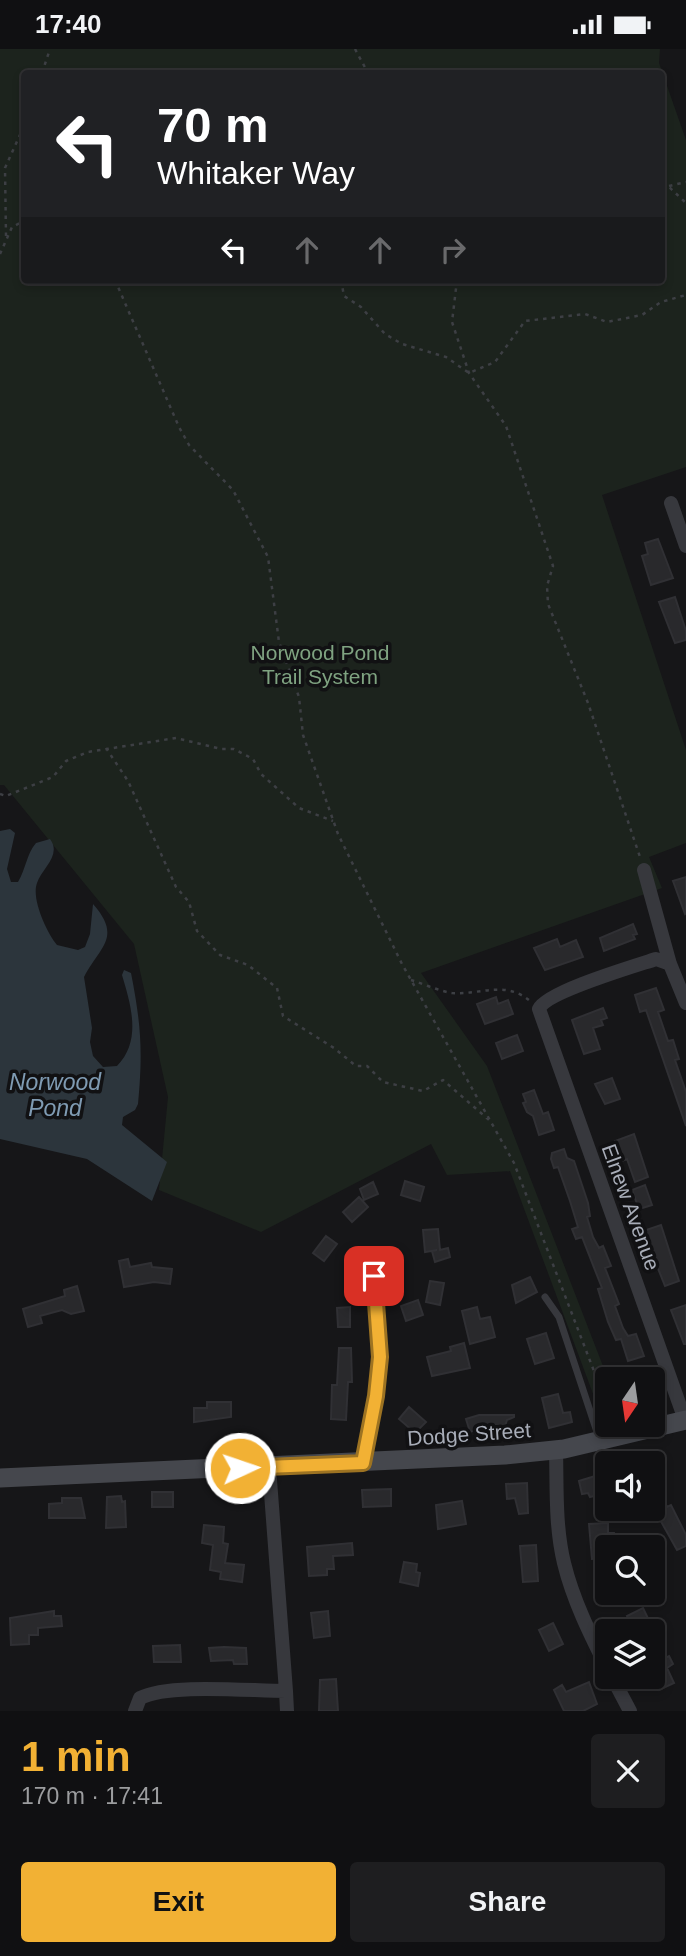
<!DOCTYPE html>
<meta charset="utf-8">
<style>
body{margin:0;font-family:Arial,sans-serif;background:#1e1e20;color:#f1f3f6;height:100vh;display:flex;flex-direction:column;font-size:26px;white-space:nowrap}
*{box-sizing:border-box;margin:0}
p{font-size:23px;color:#9c9d9f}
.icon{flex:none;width:38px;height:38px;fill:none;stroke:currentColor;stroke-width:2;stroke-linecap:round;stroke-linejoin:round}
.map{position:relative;height:1662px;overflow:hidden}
.details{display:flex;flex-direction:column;background:#101012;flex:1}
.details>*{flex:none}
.guide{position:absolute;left:21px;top:21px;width:644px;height:214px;border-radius:7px;box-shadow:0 4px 10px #0003,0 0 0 2px #303032;background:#202124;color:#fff;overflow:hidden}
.needle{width:46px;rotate:193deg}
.fabs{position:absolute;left:595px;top:1318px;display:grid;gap:14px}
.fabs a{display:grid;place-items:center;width:70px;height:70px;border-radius:7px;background:#101012;box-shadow:0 4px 10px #0003,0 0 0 2px #303032;font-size:35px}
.pin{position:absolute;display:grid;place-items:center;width:60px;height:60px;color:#fff;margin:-30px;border-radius:14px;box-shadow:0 4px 10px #0006}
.me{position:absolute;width:77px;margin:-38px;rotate:87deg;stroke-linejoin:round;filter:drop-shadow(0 0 5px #0008)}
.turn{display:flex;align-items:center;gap:24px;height:147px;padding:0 21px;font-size:32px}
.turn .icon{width:91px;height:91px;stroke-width:2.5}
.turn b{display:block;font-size:49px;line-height:60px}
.lanes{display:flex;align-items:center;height:66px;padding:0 21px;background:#0003;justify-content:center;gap:35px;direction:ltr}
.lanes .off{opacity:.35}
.round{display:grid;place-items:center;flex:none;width:74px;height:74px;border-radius:7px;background:#1e1e20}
.overview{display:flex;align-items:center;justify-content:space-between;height:119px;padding:0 21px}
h1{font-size:42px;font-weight:700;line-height:52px;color:#f2b134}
.primary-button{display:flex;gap:14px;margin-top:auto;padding:14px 21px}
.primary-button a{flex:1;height:80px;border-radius:7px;background:#f2b134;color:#111;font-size:28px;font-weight:700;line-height:80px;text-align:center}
.primary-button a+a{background:#1e1e20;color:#f1f3f6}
.status{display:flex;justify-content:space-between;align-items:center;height:49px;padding:0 35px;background:#101012;direction:ltr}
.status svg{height:19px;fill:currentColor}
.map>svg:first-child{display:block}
.green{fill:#1c231d;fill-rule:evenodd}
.water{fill:#2c353c}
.building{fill:#29292c;stroke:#303034;stroke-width:2}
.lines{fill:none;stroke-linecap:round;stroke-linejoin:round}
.path{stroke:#3d3f44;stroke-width:2.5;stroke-dasharray:3.5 5;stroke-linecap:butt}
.service{stroke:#37383d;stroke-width:7}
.minor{stroke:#37383d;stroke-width:14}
.secondary{stroke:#45474d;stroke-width:19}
.route-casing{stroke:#9d7322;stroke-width:18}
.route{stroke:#f2b134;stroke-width:12}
.labels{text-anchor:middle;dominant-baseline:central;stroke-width:7;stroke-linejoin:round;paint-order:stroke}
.park-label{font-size:21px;fill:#7fa381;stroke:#111113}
.street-label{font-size:21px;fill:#a8adb8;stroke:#111113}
.water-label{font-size:23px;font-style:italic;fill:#7f9bb3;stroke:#111113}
</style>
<div class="status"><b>17:40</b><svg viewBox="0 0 49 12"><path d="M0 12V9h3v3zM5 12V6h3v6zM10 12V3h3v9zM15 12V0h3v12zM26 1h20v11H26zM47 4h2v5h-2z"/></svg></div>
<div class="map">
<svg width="686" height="1662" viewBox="0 0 686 1662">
<rect width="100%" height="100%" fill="#161618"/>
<path class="green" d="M0,0H660L659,14L686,91V418L602,446L686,701V794L649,808L662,839L421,924L487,1017L608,1330L609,1376L605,1377L510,1122L447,1126L431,1095L261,1183L159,1141L168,1048L134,895L4,736H0ZM24,24H662V231H24Z"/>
<path class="water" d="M10,780L15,784L7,820L11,833H18C26,820 26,806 36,794L50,790C62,806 42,819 37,834C31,850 47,884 57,896L78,901L85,898L90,885L93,855C123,889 99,898 84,928L92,979L90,993L93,1007L103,1018L117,1017C142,992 131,956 122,926L124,921L131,924C141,975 143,1002 138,1055L135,1061L123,1068L122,1076L167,1113L152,1152L87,1110L0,1090V782Z"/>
<path class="building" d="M658,490L673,529L651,536L642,507L648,505L645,494Z
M675,548L686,582V591L675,594L659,553Z
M686,828V864L685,865L673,832Z
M633,875L637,885L633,886L635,890L604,902L600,889Z
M557,890L560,898L576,891L583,908L545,921L534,899Z
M656,939L664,961L658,963L668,992L673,991L679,1010L675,1011L686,1043V1077L646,961L640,963L635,946Z
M496,948L498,955L508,951L513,965L485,975L477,955Z
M603,959L607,969L601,971L603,976L593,979L600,1000L584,1005L572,971Z
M517,986L523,1002L502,1010L496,994Z
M612,1029L620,1050L605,1055L595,1035Z
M534,1041L543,1065L548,1063L554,1081L539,1086L533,1067L527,1063L523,1054L526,1053L523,1045Z
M634,1085L648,1128L635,1133L627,1110L622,1112L615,1092Z
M564,1100L567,1109L574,1112L588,1154L590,1167L587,1168L593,1188L599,1199L603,1197L611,1217L605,1219L619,1255L615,1257L623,1279L628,1287L636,1285L644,1307L628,1312L621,1290L616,1291L608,1273L598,1240L602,1239L582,1188L576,1190L572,1180L578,1178L570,1152L558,1118L554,1119L551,1110L552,1104Z
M405,1132L424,1138L420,1152L401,1146Z
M373,1133L378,1145L364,1151L360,1140Z
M645,1136L652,1156L639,1160L632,1141Z
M359,1148L368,1158L352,1173L343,1163Z
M661,1176L679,1232L665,1237L643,1182Z
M438,1180L440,1201L448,1199L450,1208L435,1213L432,1202L437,1201L425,1203L423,1181Z
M326,1187L337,1195L324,1212L313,1204Z
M128,1210L130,1218L151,1214L152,1218L172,1220L170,1235L154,1233L124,1238L119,1212Z
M530,1228L537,1243L516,1254L512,1236Z
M430,1232L444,1234L440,1256L426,1253Z
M77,1237L84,1262L71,1265L62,1261L40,1267L42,1274L28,1278L23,1260L65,1247L64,1241Z
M418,1251L423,1266L406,1272L401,1257Z
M686,1256V1295H684L671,1261Z
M350,1258V1278H338L337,1259Z
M477,1258L480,1270L490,1268L495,1288L470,1295L462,1262Z
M546,1284L554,1309L535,1315L527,1290Z
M464,1294L470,1319L432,1327L427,1308L451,1302L450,1298Z
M339,1299H351L352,1333H348L346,1371L331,1370L332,1336H337Z
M558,1345L563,1364L570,1363L572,1373L549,1379L542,1349Z
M207,1353H231V1368L194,1373V1359H207Z
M409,1358L426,1373L415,1384L399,1370Z
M479,1366H514V1368L507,1371L504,1380L489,1381V1376L470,1383L466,1370Z
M595,1427L596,1432L602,1431L605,1444L590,1448L588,1444L582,1445L579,1432Z
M527,1434L528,1464L519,1465L515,1449L507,1450L506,1435Z
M391,1440V1457L363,1458L362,1441Z
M152,1443H173V1458H152Z
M121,1447L122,1453L125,1452L126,1478L106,1479L107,1448Z
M62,1449H81L85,1469H49V1455L62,1454Z
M462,1452L466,1475L438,1480L436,1456Z
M665,1454L667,1458L671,1456L686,1486V1497L677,1501L654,1460Z
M608,1474V1484H614L615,1497L606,1498L607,1509L592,1510L589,1475Z
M204,1476L224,1478L223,1494L228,1495L225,1514L244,1516L242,1533L220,1530L221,1523L210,1521L213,1496L202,1494Z
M352,1494L353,1506L333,1507L334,1520H327V1526L309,1527L307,1498Z
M536,1496L538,1532L523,1533L520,1497Z
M404,1513L417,1515L416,1523L420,1524L418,1537L400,1533Z
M643,1559L654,1582H634L627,1567Z
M54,1562V1567H61L62,1577L38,1579V1586H29V1595L11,1596L10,1569Z
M328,1562L330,1587L314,1589L311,1564Z
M553,1574L563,1595L549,1602L539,1581Z
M180,1596L181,1613H154L153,1597Z
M224,1598L246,1599L247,1615H234L233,1611L211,1612L209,1599Z
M669,1607L673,1615L667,1619L674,1634L659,1641L653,1629V1615Z
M336,1630L338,1662H319L320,1631Z
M589,1633L597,1655L583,1662H564L554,1641L562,1636L566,1643Z"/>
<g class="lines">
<path class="path" d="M355,0L368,24
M42,24L50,0
M669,137L686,133
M662,138L668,137L686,154
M6,187L5,119L24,77
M0,205L12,178L24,172
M115,231L179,378L189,396L233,441L268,508L279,593L299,648L303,686L338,785L402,915L514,1114L607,1356
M341,231L344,247L361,258L385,285L402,295L446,308L469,324L495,313L525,272L585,265L607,273L642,266L661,253L686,246
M457,231L452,273L469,324L506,377L553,517L547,537L548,555L588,654L641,811
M106,699L128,732L176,838L189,853L197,882L220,906L248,916L277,939L283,967L334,999L356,1017H367L383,1033L423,1042L443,1031L489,1071
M0,745L6,747L53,728L66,712L88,703L176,689L221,700H234L253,710L261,725L299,759L333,772
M411,931C424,935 439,942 452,944C481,946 505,931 530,952"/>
<path class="service" d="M545,1248L559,1268L599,1389"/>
<path class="minor" d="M671,454L686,497
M644,821L670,915L686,954
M670,915L656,910C635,917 546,943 539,960L685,1371
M556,1401C557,1438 555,1477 564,1514C573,1551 590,1585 607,1619
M363,1414L376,1347L380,1308L375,1227
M269,1418L286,1642
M612,1628L630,1662
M135,1662L140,1649C169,1634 249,1642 286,1642L287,1662"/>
<path class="secondary" d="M0,1429L505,1406L564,1400L686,1371"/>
</g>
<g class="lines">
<defs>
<path id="route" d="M240,1419L363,1414L376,1347L380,1308L374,1227"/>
</defs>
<use href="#route" class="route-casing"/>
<use href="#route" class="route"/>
</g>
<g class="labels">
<g class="park-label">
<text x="320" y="603">Norwood Pond<tspan x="320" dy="24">Trail System</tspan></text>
</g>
<g class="street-label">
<text transform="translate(631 1158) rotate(70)">Elnew Avenue</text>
<text transform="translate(469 1385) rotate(-4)">Dodge Street</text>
</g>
<g class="water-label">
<text x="55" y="1033">Norwood<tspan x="55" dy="26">Pond</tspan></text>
</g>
</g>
</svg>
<div class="fabs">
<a><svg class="needle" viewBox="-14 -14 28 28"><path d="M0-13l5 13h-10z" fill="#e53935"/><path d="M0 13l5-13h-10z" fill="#9c9d9f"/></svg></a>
<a><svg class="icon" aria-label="sound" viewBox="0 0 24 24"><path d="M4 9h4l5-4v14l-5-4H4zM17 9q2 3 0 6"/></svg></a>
<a><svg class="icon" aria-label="search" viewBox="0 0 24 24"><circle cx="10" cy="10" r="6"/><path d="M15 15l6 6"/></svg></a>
<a><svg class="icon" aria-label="layers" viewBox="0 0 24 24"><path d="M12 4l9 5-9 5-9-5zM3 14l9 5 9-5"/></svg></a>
</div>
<div class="pin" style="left:374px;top:1227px;background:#d93025"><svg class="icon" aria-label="arrive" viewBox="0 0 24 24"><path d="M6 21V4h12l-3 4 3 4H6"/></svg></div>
<svg class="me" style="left:240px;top:1419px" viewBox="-20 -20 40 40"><circle r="17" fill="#f2b134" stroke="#fff" stroke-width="3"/><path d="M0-11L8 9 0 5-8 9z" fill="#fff"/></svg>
<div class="guide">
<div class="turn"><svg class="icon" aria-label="left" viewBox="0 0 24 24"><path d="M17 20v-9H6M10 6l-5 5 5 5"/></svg><div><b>70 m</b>Whitaker Way</div></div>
<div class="lanes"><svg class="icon" aria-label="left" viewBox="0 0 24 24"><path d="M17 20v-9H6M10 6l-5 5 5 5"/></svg><svg class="icon off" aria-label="ahead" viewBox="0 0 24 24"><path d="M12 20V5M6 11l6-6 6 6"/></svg><svg class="icon off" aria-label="ahead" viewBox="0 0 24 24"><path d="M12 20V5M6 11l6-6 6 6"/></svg><svg class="icon off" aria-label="right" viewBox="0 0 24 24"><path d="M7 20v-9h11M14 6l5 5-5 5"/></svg></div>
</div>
</div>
<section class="details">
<div class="overview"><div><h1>1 min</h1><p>170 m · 17:41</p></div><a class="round"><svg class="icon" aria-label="close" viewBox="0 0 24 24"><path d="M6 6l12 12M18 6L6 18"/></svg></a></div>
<div class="primary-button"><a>Exit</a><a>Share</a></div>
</section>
